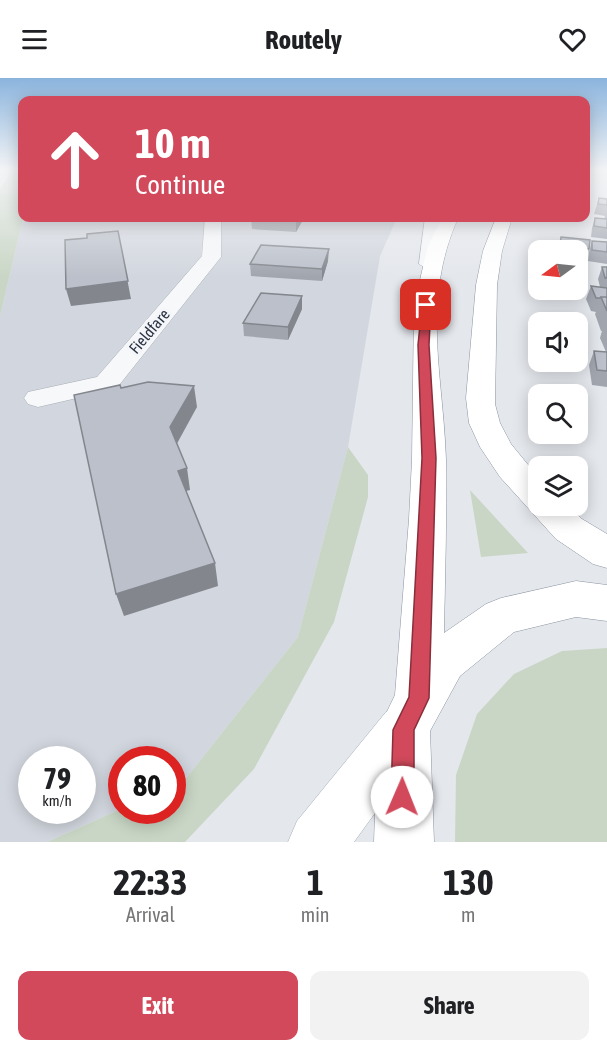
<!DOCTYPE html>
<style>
body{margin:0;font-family:"Asap Condensed",sans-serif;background:#f2f2f2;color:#202124;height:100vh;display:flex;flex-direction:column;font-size:22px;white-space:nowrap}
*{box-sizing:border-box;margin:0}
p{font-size:20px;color:#757577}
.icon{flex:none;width:33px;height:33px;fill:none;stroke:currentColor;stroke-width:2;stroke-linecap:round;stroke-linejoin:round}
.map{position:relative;height:764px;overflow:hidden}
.panel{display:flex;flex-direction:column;background:#fff;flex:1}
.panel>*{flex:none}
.banner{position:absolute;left:18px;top:18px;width:572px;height:126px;border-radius:12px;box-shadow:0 3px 15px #0003;background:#d1495b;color:#fff;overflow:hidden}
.needle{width:39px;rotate:255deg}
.buttons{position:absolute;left:528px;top:162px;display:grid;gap:12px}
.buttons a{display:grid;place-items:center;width:60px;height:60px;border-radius:12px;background:#fff;box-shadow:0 3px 15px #0003;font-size:30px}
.speed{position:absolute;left:18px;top:668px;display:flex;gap:12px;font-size:30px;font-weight:700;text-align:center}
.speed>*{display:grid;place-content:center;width:78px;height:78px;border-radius:50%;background:#fff;box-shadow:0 3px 15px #0003;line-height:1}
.speed small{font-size:15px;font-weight:400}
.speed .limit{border:9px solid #d22;background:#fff;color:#111}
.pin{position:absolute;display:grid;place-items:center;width:51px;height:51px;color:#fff;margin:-26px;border-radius:12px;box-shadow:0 3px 9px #0006}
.me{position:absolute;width:66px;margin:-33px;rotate:1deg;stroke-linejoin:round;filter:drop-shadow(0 0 4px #0008)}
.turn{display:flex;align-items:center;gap:21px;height:126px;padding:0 18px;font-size:27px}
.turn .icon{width:78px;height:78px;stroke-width:2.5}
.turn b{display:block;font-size:42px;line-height:51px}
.eta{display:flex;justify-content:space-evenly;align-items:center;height:102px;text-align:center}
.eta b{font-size:36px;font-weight:700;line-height:42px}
.primary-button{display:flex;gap:12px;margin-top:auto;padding:12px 18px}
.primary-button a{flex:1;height:69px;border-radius:12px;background:#d1495b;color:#fff;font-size:24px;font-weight:700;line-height:69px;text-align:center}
.primary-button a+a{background:#f2f2f2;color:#202124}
header{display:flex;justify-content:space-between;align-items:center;height:78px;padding:0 18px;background:#fff;font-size:27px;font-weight:700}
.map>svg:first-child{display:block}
.built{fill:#d2d6de;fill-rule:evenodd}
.green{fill:#c9d6c5}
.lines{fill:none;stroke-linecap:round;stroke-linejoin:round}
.minor-casing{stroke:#a9aeb7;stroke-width:1}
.major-casing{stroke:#a3abb8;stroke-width:1}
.highway-casing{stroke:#8b94a3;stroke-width:1}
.minor{fill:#f7f8fa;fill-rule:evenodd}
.major{fill:#fff;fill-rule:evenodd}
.highway{fill:#fff;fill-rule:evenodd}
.wall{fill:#a1a5ae}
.shaded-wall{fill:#83868d}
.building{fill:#bbc0ca;stroke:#83868d;stroke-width:1.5}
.route{fill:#d1495b;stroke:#882f3b;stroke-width:1.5}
.labels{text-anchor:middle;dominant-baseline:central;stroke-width:6;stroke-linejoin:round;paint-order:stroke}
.far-street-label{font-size:16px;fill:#2b3445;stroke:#f4f6f9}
</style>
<header><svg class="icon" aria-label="menu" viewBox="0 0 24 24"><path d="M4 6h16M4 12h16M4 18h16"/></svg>Routely<svg class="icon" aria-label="heart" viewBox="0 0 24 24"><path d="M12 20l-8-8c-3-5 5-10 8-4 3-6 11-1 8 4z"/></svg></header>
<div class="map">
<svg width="607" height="764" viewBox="0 0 607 764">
<rect width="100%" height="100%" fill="#e4e7ec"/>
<path class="built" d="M23,140H397L380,178L348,369L298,559L184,703L173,708L172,681H122L121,731L47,764H0V238ZM32,681H82V732H32Z"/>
<path class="green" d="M12,92H22L23,140L0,238V111Z
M348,369L368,397V419L334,544L254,691L185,764H47L121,731L172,732L173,708L184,703L298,559Z
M470,412L528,475L481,479Z
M607,570V764H455L456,697L477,636L514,596L562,573Z"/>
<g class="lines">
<defs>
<path id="minor" d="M205,140H221V179L116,311L38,329L28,326L24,320L28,314L97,299L202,178Z
M425,140H441L439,186L429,192L419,186Z"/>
<path id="major" d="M404,626L422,634L430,652L422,670L354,764H288L297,743L386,634Z"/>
<path id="highway" d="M442,140H458C421,224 443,295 446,382C447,440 445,498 444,555L486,526L501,520L576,503L607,507V543L576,539L514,554L460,598L430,653L434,764H374L378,652L395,617L409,441L412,382L414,227L428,168Z
M496,140H512L502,173L497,207L495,326L500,345L511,366L538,399V428H568L582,441L607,456V490L593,486L556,461L500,399L480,369L469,345L466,320L476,207L483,173Z"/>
</defs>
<use href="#minor" class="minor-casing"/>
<use href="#major" class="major-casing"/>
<use href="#highway" class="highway-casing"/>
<use href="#minor" class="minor"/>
<use href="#major" class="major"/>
<use href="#highway" class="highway"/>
</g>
<path class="wall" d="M599,120L607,121V161L591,159L592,150L595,140L604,141L605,138L594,136Z
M251,140H304L296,154L252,151Z
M561,159L589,171L586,183L578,182V172H558Z
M592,163L607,164V186L588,183L589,174Z
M328,183L322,203L251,198L250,186Z
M602,189H607V309L592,307L589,287L594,273L606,274L600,260L602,253H601L595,236L596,234L591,233L586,221L591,208L600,209L598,201Z
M560,212H583L581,219L562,218Z
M302,218V231L288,262L244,258L243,245Z"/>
<path class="shaded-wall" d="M298,140H304L296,154V143Z
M118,153L131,221L71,228L66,211Z
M329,171L328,183L322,203V191Z
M302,218V231L288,262V249Z
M194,308L197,329L174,371L170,349Z
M187,390L190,412L182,414L178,393Z
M215,485L218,508L124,538L116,516Z"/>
<path class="building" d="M599,120L607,121V127L598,126Z
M251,140H298L296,143Z
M595,140L607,141V150L594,148Z
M118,153L128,203L66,211L65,162L87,160V156Z
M561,159L590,162L589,171L560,167Z
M592,163L607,164V174L592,172Z
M261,167L329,171L322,191L250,186Z
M602,189H607V200H605Z
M578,205H580L583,212H572H578Z
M591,208L607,210V219H601L600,220H596Z
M261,215L302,218L288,249L243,245Z
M601,219H607V233Z
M594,273L607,274V293L597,292Z
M148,304L194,308L170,349L187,390L178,393L215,485L116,516L74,317L120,307L121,310Z"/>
<linearGradient id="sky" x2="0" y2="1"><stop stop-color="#8bb4dd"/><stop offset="0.46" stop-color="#f3f4f6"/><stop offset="1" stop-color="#f3f4f6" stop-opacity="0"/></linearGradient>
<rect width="607" height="199" fill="url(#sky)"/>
<path class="route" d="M426,224L431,227L429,267L436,380L429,620L414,652V719L410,728L402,731L394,728L391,719L393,652L409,619L422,380L418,267L422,227Z"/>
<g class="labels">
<g class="far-street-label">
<text transform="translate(149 253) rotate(-50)">Fieldfare</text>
</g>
</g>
</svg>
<div class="buttons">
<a><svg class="needle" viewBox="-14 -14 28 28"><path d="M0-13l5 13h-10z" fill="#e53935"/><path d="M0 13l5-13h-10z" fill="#757577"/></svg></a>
<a><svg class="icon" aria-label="sound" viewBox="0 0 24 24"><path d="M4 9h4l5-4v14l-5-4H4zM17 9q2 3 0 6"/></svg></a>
<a><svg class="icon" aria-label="search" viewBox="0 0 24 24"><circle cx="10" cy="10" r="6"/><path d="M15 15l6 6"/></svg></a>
<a><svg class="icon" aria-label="layers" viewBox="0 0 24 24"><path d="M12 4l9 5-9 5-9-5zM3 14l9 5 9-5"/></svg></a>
</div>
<div class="speed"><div>79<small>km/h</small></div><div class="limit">80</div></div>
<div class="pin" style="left:426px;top:227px;background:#d93025"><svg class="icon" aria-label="arrive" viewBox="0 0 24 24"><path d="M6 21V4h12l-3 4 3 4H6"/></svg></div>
<svg class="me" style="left:402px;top:719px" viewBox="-20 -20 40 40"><circle r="19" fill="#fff"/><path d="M0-13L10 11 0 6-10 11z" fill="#d1495b"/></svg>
<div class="banner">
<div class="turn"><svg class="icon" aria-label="ahead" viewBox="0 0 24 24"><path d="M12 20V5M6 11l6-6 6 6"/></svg><div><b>10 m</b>Continue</div></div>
</div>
</div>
<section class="panel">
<div class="eta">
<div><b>22:33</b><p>Arrival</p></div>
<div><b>1</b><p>min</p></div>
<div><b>130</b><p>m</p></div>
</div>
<div class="primary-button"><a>Exit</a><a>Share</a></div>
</section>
